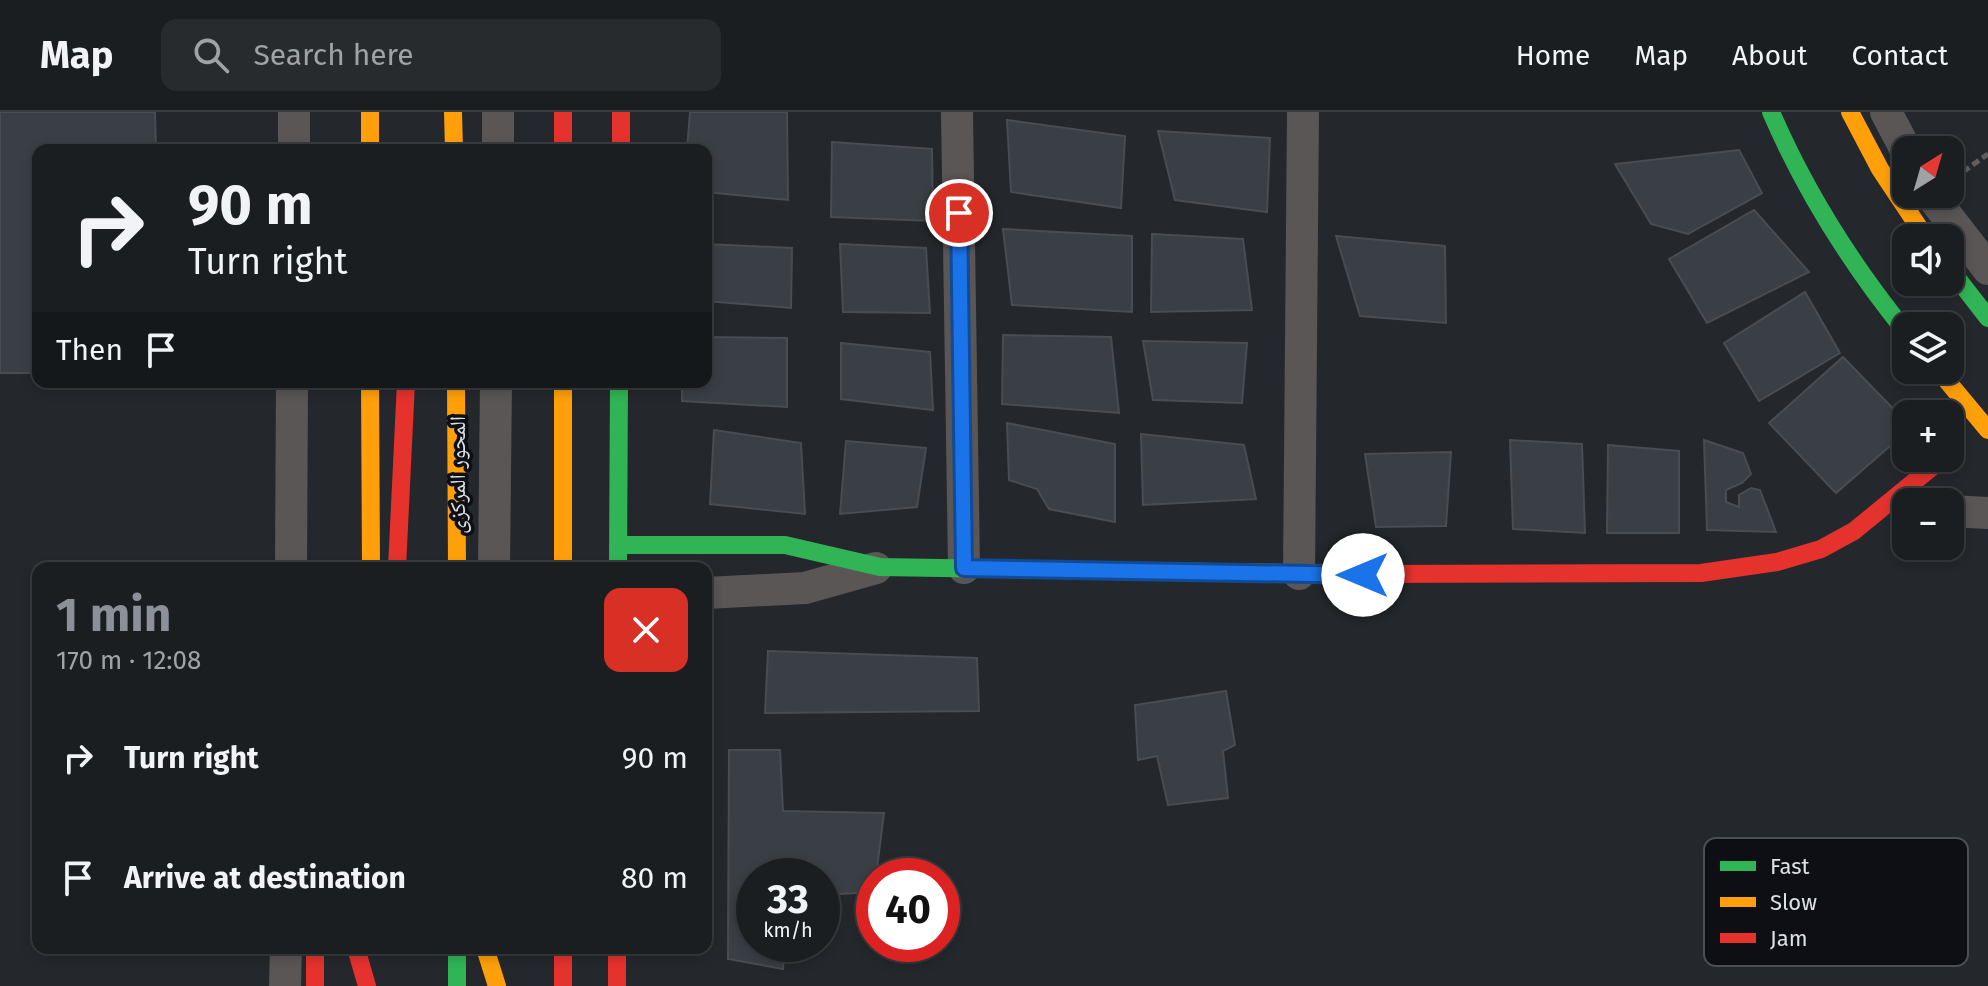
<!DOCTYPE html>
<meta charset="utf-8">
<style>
body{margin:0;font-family:"Fira Sans","Noto Naskh Arabic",sans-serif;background:#282b2e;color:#f1f3f6;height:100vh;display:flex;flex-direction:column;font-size:30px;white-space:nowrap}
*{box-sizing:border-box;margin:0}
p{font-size:26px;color:#a0a2a5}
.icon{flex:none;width:44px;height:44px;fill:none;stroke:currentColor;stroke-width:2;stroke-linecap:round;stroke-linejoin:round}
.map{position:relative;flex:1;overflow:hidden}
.details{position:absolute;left:32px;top:450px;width:680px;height:392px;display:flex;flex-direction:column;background:#1b1e21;border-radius:16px;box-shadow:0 4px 12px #0003,0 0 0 2px #393c3f}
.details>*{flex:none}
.top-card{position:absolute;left:32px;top:32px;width:680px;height:244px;border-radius:16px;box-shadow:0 4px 12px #0003,0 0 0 2px #393c3f;background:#1b1e21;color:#f1f3f6;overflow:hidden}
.needle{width:52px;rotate:37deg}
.tools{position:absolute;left:1892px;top:24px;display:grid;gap:16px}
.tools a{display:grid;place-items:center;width:72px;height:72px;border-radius:16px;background:#1b1e21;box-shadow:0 4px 12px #0003,0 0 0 2px #393c3f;font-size:40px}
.speed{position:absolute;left:736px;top:746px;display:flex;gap:16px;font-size:40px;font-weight:700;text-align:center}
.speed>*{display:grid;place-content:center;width:104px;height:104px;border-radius:50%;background:#1b1e21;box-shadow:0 4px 12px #0003,0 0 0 2px #393c3f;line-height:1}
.speed small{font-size:20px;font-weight:400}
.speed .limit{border:12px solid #d22;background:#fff;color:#111}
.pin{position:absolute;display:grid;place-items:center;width:68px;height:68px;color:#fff;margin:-34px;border:4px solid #fff;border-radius:50%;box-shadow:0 2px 8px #0007}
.me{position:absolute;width:88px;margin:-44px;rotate:270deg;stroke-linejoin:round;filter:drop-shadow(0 0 6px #0008)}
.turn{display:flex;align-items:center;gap:28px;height:168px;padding:0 24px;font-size:36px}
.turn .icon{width:104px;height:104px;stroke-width:2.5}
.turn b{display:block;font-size:56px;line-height:68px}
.then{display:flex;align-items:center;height:76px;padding:0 24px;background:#0003;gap:16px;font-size:30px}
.round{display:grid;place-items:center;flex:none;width:84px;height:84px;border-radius:16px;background:#282b2e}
.overview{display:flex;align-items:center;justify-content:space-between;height:136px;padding:0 24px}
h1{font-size:48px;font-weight:700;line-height:60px;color:#8c9099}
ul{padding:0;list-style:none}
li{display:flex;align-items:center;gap:24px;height:120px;padding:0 24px}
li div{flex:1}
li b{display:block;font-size:30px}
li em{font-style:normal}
header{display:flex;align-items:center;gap:48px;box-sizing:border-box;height:112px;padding:0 40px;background:#1b1e21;border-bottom:2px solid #393c3f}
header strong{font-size:38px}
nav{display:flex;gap:44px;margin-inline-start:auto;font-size:28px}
.search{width:560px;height:72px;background:#282b2e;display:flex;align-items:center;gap:20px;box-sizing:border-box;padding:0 28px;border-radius:16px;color:#a0a2a5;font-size:30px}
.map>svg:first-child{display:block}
.building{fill:#3a3f46;stroke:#494c50;stroke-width:2}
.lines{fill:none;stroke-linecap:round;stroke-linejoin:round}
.path{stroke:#605e5f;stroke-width:5;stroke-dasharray:8 4;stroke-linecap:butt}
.street{stroke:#5a5655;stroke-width:32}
.fast{stroke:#30b455;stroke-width:18}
.slow{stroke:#ff9f0a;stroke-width:18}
.jam{stroke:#e5322d;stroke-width:18}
.slow-bridge{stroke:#ff9f0a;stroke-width:18}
.route-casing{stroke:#114b97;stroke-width:20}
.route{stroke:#1a73e8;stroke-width:14}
.labels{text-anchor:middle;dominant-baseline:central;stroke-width:7;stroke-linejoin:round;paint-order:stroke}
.street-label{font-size:22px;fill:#dce0e7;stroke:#0d0f14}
.key{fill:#0d0f14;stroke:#4b4e53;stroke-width:2}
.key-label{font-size:22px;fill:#dce0e7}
</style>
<header>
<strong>Map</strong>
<div class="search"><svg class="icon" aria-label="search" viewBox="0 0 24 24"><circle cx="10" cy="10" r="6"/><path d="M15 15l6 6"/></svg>Search here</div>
<nav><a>Home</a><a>Map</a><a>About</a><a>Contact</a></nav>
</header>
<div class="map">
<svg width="1988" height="874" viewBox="0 0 1988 874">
<rect width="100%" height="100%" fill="#24282c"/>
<path class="building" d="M0,0H155L156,38H38V261H0Z
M690,0H787L788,88L706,80V38H687Z
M1007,8L1125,24L1121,96L1011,80Z
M1158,19L1270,26L1267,100L1175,88Z
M832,30L932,37L933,109L831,105Z
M1739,38L1762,81L1688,122L1651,112L1615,52Z
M1754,98L1809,160L1707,211L1669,147Z
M1003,117L1132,124V200L1012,193Z
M1152,122L1243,127L1252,198L1151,200Z
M1336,124L1445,134L1446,211L1360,204Z
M706,132L792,136L791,196L706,189Z
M840,132L926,136L930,201L843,200Z
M1805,180L1840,241L1759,289L1724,231Z
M1003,223L1111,225L1119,301L1002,292Z
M706,225L787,226V295L682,289V270H706Z
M1143,229L1247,231L1242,291L1153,288Z
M841,231L930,240L933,298L841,287Z
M1843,245L1906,310V320L1836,381L1769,311Z
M1007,311L1115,332V410L1049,397L1037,377L1009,368Z
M714,318L801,331L805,402L710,392Z
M1141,322L1244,333L1256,387L1143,393Z
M1510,328L1582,332L1585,421L1513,417Z
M1704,328L1743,341L1751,362L1742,371L1726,378V390L1739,395V383L1751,376L1760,378L1776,420L1707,418Z
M846,329L926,336L917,395L840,402Z
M1608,333L1679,339V421H1607Z
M1451,340L1446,414L1376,415L1365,342Z
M768,539L977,546L979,599L765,601Z
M1226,579L1235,633L1223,639L1228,686L1168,693L1157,644L1138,648L1135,593Z
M729,638H780L783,699L884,701L874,780L822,783V764H754V832H785L783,857L728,847Z"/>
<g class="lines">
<path class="path" d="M1953,67L1988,42"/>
<path class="street" d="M957,0L964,456
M1886,0L1906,38
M294,38V0
M498,38V0
M1930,82L1988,157
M1950,399L1988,401
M291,456L292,270
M494,456L496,270
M1299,462L1303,0
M706,481L805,476L876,456
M285,874L286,836"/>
<path class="fast" d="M1771,0C1806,81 1851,152 1906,220
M1950,157L1988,206
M618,433H785L880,455L1055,458
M618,456L619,270
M457,836V874"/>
<path class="slow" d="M370,0V38
M453,0L454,38
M1850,0L1880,57L1926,126
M1938,258L1988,318
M370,270L371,456
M456,270L457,456
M563,270V456
M1055,458L1377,462"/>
<path class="jam" d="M563,0V38
M621,0V38
M397,456L406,270
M1377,462L1701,461L1777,450L1821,437L1854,419L1943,346
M315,836V874
M356,836L367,874
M563,836V874
M617,836V874"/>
<path class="slow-bridge" d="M485,836L497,874"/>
</g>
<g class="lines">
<defs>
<path id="route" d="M959,101L964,456L1363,463"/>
</defs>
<use href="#route" class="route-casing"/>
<use href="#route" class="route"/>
</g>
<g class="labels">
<g class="street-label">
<text transform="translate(457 363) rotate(-90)">المحور المركزى</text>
</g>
</g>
<rect x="1704" y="726" width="264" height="128" rx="12" class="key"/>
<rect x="1720" y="749" width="36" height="10" fill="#30b455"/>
<rect x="1720" y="785" width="36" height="10" fill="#ff9f0a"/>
<rect x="1720" y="821" width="36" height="10" fill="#e5322d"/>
<g class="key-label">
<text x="1770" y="762">Fast</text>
<text x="1770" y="798">Slow</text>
<text x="1770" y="834">Jam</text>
</g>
</svg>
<div class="tools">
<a><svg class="needle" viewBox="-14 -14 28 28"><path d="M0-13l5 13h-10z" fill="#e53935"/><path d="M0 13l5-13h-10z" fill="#a0a2a5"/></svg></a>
<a><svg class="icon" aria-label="sound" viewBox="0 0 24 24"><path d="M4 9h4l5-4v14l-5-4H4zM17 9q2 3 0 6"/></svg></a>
<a><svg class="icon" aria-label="layers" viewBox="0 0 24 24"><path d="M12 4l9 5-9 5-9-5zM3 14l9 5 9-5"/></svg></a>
<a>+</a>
<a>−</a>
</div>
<div class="speed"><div>33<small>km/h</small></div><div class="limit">40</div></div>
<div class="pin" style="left:959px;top:101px;background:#d93025"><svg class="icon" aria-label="arrive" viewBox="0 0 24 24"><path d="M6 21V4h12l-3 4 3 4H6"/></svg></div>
<svg class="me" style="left:1363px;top:463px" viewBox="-20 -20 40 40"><circle r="19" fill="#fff"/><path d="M0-13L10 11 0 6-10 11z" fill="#1a73e8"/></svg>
<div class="top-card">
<div class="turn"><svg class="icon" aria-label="right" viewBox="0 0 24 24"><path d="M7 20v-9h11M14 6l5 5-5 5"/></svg><div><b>90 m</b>Turn right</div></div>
<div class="then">Then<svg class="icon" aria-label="arrive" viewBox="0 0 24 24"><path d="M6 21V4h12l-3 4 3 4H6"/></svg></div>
</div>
<section class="details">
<div class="overview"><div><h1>1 min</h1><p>170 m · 12:08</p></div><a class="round" style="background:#d93025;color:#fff"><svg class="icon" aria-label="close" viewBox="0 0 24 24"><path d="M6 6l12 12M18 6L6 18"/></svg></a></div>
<ul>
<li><svg class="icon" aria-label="right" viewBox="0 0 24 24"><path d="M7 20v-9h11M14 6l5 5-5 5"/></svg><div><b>Turn right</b></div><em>90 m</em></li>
<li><svg class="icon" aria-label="arrive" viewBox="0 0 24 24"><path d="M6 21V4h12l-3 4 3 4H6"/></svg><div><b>Arrive at destination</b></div><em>80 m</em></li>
</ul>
</section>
</div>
